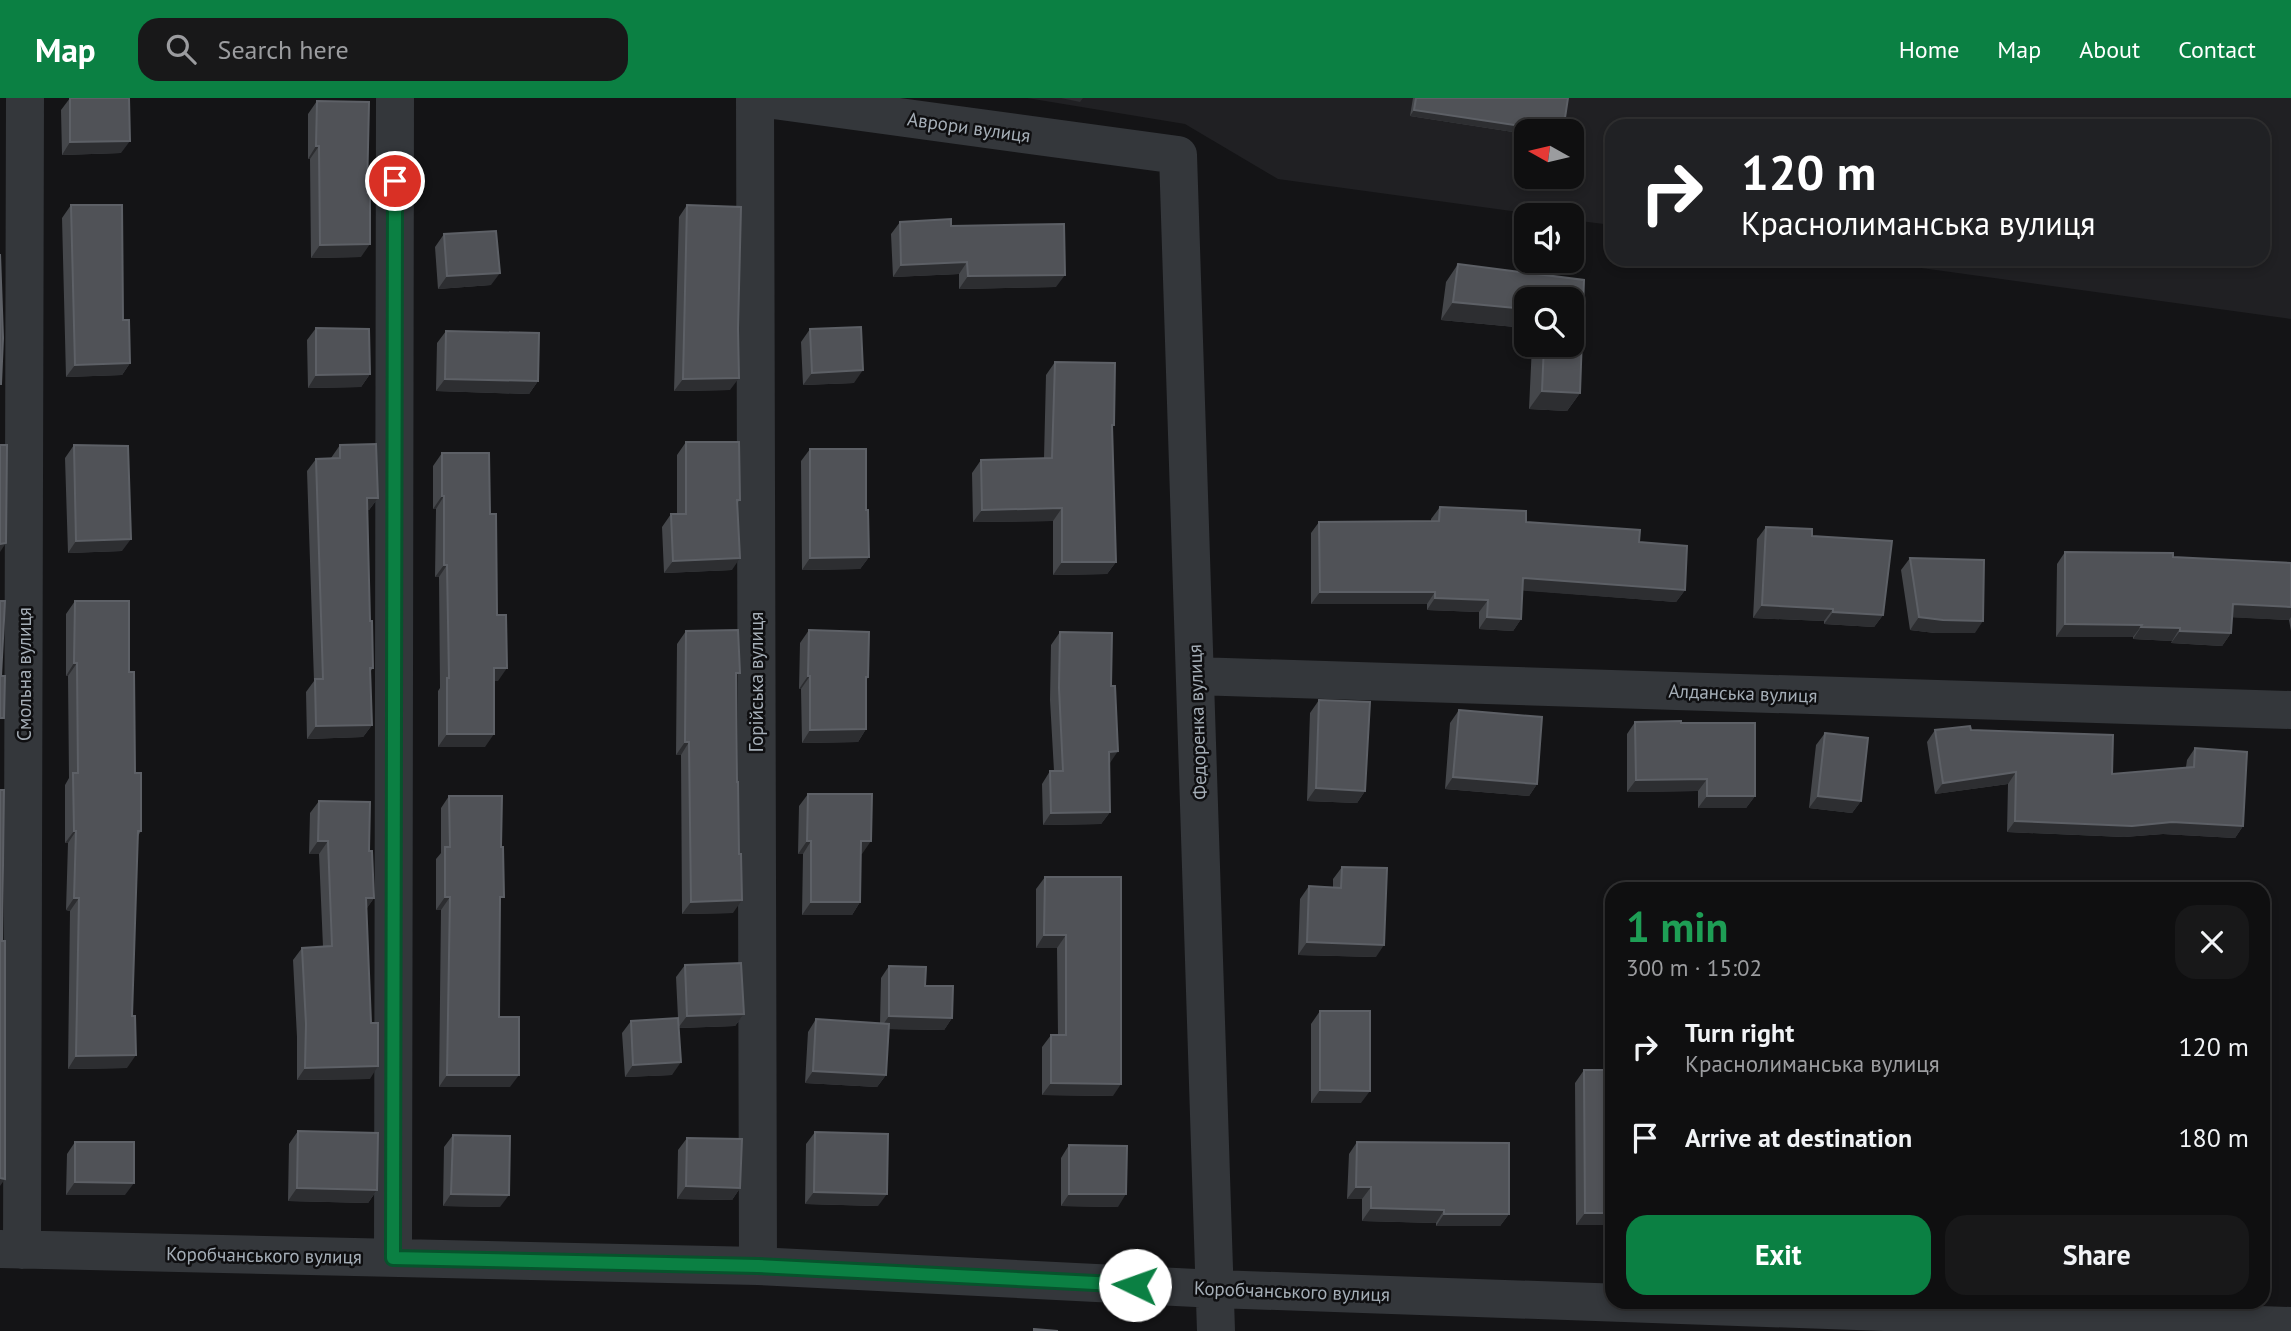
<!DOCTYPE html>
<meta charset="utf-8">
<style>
body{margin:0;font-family:"PT Sans",sans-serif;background:#181819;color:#f1f3f6;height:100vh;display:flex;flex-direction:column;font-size:26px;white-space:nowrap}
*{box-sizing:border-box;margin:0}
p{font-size:23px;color:#9b9c9f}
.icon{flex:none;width:38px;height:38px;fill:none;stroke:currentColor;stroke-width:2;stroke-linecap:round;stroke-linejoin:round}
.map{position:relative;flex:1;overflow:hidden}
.sheet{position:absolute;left:1605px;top:784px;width:665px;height:427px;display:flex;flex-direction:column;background:#0f0f10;border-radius:21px;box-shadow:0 4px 10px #0003,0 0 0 2px #2f2f30}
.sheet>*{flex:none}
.guide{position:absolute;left:1605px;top:21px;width:665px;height:147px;border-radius:21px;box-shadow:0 4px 10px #0003,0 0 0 2px #2f2f30;background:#202124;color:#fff;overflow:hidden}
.needle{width:46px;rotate:278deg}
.fabs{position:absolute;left:1514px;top:21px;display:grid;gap:14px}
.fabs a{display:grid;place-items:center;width:70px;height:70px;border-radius:14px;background:#0f0f10;box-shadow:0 4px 10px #0003,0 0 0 2px #2f2f30;font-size:35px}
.pin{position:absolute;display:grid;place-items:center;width:60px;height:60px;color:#fff;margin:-30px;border:4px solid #fff;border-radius:50%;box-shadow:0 2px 7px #0007}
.me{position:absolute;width:77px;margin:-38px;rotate:273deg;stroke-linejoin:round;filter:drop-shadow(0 0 5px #0008)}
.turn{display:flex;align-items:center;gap:24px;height:147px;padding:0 21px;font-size:32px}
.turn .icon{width:91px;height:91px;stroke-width:2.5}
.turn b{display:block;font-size:49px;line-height:60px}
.round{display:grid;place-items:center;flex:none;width:74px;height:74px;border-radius:21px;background:#181819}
.overview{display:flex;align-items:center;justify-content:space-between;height:119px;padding:0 21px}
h1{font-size:42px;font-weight:700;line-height:52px;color:#1e9e55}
.primary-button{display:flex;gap:14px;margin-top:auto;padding:14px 21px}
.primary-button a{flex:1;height:80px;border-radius:21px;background:#0b8043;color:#fff;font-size:28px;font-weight:700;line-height:80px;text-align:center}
.primary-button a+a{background:#181819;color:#f1f3f6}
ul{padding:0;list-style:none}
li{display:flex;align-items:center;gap:21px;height:91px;padding:0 21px}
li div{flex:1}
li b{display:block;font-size:26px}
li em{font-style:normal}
header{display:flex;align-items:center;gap:42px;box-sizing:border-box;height:98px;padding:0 35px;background:#0b8043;color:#fff}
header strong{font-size:33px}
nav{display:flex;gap:38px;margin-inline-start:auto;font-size:24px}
.search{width:490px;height:63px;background:#181819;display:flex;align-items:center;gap:18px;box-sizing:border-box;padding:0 24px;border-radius:21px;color:#9b9c9f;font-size:26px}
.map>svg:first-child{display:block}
.built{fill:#202023;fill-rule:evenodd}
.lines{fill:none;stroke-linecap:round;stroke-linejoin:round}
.minor{stroke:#34373b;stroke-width:38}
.wall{fill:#45474b}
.shaded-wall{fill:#2d2e31}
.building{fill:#505257;stroke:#5d6066;stroke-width:2}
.route-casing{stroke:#07532c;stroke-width:18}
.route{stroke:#0b8043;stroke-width:12}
.labels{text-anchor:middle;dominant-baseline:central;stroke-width:5;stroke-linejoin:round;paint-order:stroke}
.street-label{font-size:19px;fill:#a5aeb7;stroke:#0f0f11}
</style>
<header>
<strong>Map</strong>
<div class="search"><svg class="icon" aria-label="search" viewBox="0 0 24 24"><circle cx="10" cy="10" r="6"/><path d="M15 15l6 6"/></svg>Search here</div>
<nav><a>Home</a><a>Map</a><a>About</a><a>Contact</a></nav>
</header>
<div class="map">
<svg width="2291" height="1233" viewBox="0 0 2291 1233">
<rect width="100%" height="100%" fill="#141416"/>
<path class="built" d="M1027,0H2291V221L1856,161H2263V28H1612V127L1572,122V117H1540L1278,81L1185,26ZM1526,33H1572V79H1526Z"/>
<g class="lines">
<path class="minor" d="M755,0L758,1168
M759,0L1178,57L1216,1233
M1195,578L2291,612
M0,1151L758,1168L1216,1191L2291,1228
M22,1152L25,0
M393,1160L395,0"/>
</g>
<path class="wall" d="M70,0L121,55L62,57L61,12Z
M1413,0H1568L1526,33V36L1410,18Z
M317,3L361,159L311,160L310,61H308V16Z
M71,107L123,222L130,265L122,277L66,279L62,120Z
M687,107L730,292L674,293L679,119Z
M900,124L951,128L1056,189L959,191V176L893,179L891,136Z
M444,136L491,187L438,191L435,149Z
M1458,166L1584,182L1580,295L1567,313L1529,311L1532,247H1572V201H1526V230L1441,222L1446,184Z
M316,230L370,276L361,289L308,290L307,242Z
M810,231L854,285L803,287L801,244Z
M446,233L538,283L529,296L436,293L437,245Z
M1055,264L1116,464L1107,476L1053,477V423L973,424L972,375L981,362L1044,360L1046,277Z
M686,344L740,402L737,406L732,472L664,475L662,429L671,416H677V357Z
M74,347L122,453L68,455L65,360Z
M340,347L378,400L369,412H367L370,523L373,570L370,574L372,627L363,639L307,641L306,594L314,583L307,373L316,361L331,360Z
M810,351L866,412L869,459L860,471L802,472L801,363Z
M442,355L490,416L498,583H494L485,649H438V593L440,590L439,479H435L436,411H433V368Z
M1440,409L1639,444L1685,492L1676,504L1522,492L1521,521L1513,533L1479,531V514L1427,512V506H1311V435L1319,424L1431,423V421Z
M1766,429L1812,438L1883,517L1874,529L1824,526V523L1753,520L1757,441Z
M2065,454L2291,465V533L2289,522L2232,519L2231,535L2222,548L2171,545L2172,543L2133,541V539H2056L2057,466Z
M1910,460L1975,535H1935L1910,532L1901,472Z
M75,503L129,574L135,675L141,733L138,738L127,970L68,971L70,813L66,812L68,745H65V687L69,680L68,578H66V516Z
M809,532L868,579L866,583V631L858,644L802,645L801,591H799L800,545Z
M686,533L736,581L733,815L682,816L681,657H676L677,546Z
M1060,534L1110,665V714L1101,726L1043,727L1042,686L1050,673H1054L1050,602L1051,547Z
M1319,602L1365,693L1357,705L1307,703L1310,615Z
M1459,612L1537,686L1529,698L1445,691L1450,625Z
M1635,624L1681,625L1755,698L1746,710H1698V693L1627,694V636Z
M1935,632H1971L2112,676L2186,669L2187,662L2195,650L2243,728L2235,740L2163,736L2124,739L2007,734L2008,686L1935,696L1927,644Z
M1825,635L1861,703L1852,715L1809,710L1816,647Z
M808,696L862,756H861L860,804L852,817H802L803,756H798L799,708Z
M449,698L500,805L499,919L510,989H439L441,812H436V761L441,755V710Z
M319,703L369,753L374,800L366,811L370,981L297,982V939L293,862L302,850L323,849L319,756H309L310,715Z
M1342,769L1376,859L1298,857L1300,801L1309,788L1333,789V781Z
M1045,779H1121L1113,998L1042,997V949L1051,937H1058L1057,850H1036V791Z
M685,867L744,916L735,928L679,930L672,977L625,979L622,935L631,923L678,920L676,879Z
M889,868L925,888L952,920L944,932L889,931L886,977L877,989L805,985L808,934L816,921L880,926L881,880Z
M1320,913L1361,1005H1311V926Z
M1584,972L1612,1127H1576L1575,985Z
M298,1033L377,1092L368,1105L288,1103L289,1046Z
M815,1034L878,1108L805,1106L806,1046Z
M453,1037L500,1109L443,1108L444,1049Z
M687,1040L740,1090L732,1102L677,1101L678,1052Z
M75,1044L125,1097H66L67,1056Z
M1357,1044L1509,1116L1500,1128H1436V1125L1362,1123V1101H1347L1349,1056Z
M1069,1047L1118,1109L1061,1108V1060Z"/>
<path class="shaded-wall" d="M1061,0H1083L1080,4Z
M1414,12L1555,33H1526V36L1410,18Z
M130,43L121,55L62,57L70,44Z
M316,48H319L310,61H308Z
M370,146L361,159L311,160L320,147Z
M967,164L959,176L893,179L901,167Z
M500,175L491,187L438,191L447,178Z
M1065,177L1056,189L959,191L968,178Z
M1453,204L1526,211V230L1441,222Z
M130,265L122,277L66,279L75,267Z
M863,272L854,285L803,287L812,275Z
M370,276L361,289L308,290L316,277Z
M739,280L730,292L674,293L683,281Z
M445,281L538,283L529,296L436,293Z
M1542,293L1580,295L1567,313L1529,311Z
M442,398H444L436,411H433Z
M367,400H378L369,412H358Z
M1062,410L1053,423L973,424L982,412Z
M131,441L122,453L68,455L76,443Z
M6,445L0,454V446Z
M869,459L860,471L802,472L810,460Z
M740,460L732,472L664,475L673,463Z
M1062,464H1116L1107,476L1053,477Z
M444,467H447L439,479H435Z
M1523,480L1685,492L1676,504L1515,492Z
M1320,494H1435L1427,506H1311Z
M1435,500L1488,502L1479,514L1427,512Z
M2233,506L2291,509V519L2289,522L2224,519Z
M1762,507L1833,511L1824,523L1753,520Z
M1833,514L1883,517L1874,529L1824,526Z
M1487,519L1521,521L1513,533L1479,531Z
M1919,519L1983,523L1975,535H1935L1910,532Z
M2065,526L2142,527L2133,539H2056Z
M2141,529L2180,530L2172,543L2133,541Z
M2180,533L2231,535L2222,548L2171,545Z
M74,565H77L68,578H66Z
M494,570H507L498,583H485Z
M808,578H810L801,591H799Z
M372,627L363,639L307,641L316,628Z
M866,631L858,644L802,645L810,632Z
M447,636H494L485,649H438Z
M685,644H689L681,657H676Z
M1118,653L1110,665L1109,654Z
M2016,674L2008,686L1935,696L1943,685Z
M1453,679L1537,686L1529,698L1445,691Z
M1707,681L1698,693L1627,694L1636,682Z
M1316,690L1365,693L1357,705L1307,703Z
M1707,698H1755L1746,710H1698Z
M1818,698L1861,703L1852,715L1809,710Z
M1110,714L1101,726L1043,727L1051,715Z
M2015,723L2172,724L2243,728L2235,740L2163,736L2124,739L2007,734Z
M74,733H76L68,745H65Z
M318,743H328L319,756H309Z
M807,743H811L803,756H798Z
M861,743H871L862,756H852Z
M445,799H450L441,812H436Z
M74,800H79L70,813L66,812Z
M366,800H374L365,813Z
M742,802L733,815L682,816L691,804Z
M811,804H860L852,817H802Z
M1044,837H1066L1057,850H1036Z
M1307,844L1384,847L1376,859L1298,857Z
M744,916L735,928L678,930L687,918Z
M889,918L952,920L944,932L880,931Z
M136,957L127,970L68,971L76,958Z
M681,964L672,977L625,979L633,967Z
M378,968L370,981L297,982L305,970Z
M813,973L886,977L877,989L805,985Z
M447,977H519L510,989H439Z
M1051,985L1121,986L1113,998L1042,997Z
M1320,992L1370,993L1361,1005H1311Z
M0,1080L5,1081L0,1088Z
M75,1084L134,1085L125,1097H66Z
M686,1088L740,1090L732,1102L677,1101Z
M1356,1089H1371L1362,1101H1347Z
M297,1090L377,1092L368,1105L288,1103Z
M814,1094L887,1096L878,1108L805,1106Z
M451,1096L509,1097L500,1109L443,1108Z
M1069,1096H1126L1118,1109L1061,1108Z
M1371,1110L1444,1112L1436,1125L1362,1123Z
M1585,1115H1612V1127H1576Z
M1444,1116H1509L1500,1128H1436Z"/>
<path class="building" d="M70,0H129L130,43L70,44Z
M1416,0H1568L1563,33H1555L1414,12Z
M317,3L369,4L367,95H370V146L320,147L319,48H316Z
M1729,22L1779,28H1728Z
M71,107H122L123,222H129L130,265L75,267Z
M687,107L741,109L738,231L739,280L683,281Z
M951,121V128L1064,126L1065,177L968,178L967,164L901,167L900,124Z
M496,133L500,175L447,178L444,136Z
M0,156L3,240L1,286H0Z
M1458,166L1584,182L1580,295L1542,293L1544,247H1572V201H1526V211L1453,204Z
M861,229L863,272L812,275L810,231Z
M316,230L369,231L370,276L316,277Z
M446,233L539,235L538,283L445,281Z
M1055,264L1115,265L1114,327H1112L1116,464H1062V410L982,412L981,362L1052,360Z
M686,344H739L740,402H737L740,460L673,463L671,416H686Z
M376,346L378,400H367L370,523H372L373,570H370L372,627L316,628L315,581H323L316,361L340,360V347Z
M0,347H7L6,445L0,446Z
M74,347L128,348L131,441L76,443Z
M810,351H866V412H868L869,459L810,460Z
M442,355H489L490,416H496L497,517H506L507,570H494V636H447V580H449L447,467H444V398H442Z
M1440,409L1526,413V424L1640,432L1639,444L1687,448L1685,492L1523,480L1521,521L1487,519L1488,502L1435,500V494H1320L1319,424L1439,423Z
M1766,429L1812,431V438L1892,443L1883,517L1833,514V511L1762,507Z
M2065,454L2173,455V459L2291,465V509L2233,506L2231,535L2180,533V530L2141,529L2142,527L2065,526Z
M1910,460L1984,462L1983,523L1943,522L1919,519Z
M0,503H5L1,578H5L4,620H0Z
M75,503H129V574H134L135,675H141V733H138L132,918H135L136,957L76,958L79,800H74L76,733H74L73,675H78L77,565H74Z
M738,532L740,575H736L737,684H738L739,756H741L742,802L691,804L689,644H685L686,533Z
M809,532L869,534L868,579H866V631L810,632V578H808Z
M1060,534L1112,535L1111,588H1115L1118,653L1109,654L1110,714L1051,715L1050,673H1063L1059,590Z
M1319,602L1370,604L1365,693L1316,690Z
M1459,612L1542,619L1537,686L1453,679Z
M1681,623V625H1755V698H1707V681L1636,682L1635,624Z
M1970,628L1971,632L2113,637L2112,676L2194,669L2195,650L2247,654L2243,728L2172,724L2132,728L2015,723L2016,674L1943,685L1935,632Z
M1825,635L1868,640L1861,703L1818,698Z
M0,692H4L2,843H5V1081L0,1080Z
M808,696H872L871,743H861L860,804H811V743H807Z
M449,698H502L501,749H503L504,799H500L499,919H519V977H447L450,799H445V749H450Z
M319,703L370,704L369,753H372L374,800H366L371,925H378V968L305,970L306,926L302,850L332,848L328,743H318Z
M1342,769L1387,770L1384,847L1307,844L1309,788L1341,790Z
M1045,779H1121V986L1051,985V937H1066V837H1044Z
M741,865L744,916L687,918L685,867Z
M889,868L926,869L925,888H953L952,920L889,918Z
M1320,913H1370V993L1320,992Z
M678,920L681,964L633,967L631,923Z
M816,921L889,926L886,977L813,973Z
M1584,972H1612V1115H1585Z
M298,1033L378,1035L377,1092L297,1090Z
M815,1034L888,1036L887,1096L814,1094Z
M453,1037L510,1038L509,1097L451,1096Z
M687,1040L742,1041L740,1090L686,1088Z
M75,1044H134V1085L75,1084Z
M1357,1044L1509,1045V1116H1444V1112L1371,1110V1089H1356Z
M1069,1047L1127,1048L1126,1096H1069Z
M1034,1231L1058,1233H1034Z"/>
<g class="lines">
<defs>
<path id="route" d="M395,83L393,1160L758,1168L1135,1187"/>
</defs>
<use href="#route" class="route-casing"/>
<use href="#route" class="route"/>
</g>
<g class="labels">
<g class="street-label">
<text transform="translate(969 29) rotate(8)">Аврори вулиця</text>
<text transform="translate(24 576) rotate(-90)">Смольна вулиця</text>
<text transform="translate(756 584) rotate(-90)">Горійська вулиця</text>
<text transform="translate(1743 595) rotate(2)">Алданська вулиця</text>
<text transform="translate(1197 624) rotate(-92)">Федоренка вулиця</text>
<text transform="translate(264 1157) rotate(1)">Коробчанського вулиця</text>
<text transform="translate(1292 1193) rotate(2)">Коробчанського вулиця</text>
</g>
</g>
</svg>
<div class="fabs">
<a><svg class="needle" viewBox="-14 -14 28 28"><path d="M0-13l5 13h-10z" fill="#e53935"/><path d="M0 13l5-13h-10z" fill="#9b9c9f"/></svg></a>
<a><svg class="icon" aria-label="sound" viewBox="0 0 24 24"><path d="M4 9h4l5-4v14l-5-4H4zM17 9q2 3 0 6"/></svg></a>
<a><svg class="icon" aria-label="search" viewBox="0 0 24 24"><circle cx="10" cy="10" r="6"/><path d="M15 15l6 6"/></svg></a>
</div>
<div class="pin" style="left:395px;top:83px;background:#d93025"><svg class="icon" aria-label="arrive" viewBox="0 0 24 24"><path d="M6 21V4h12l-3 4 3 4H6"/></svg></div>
<svg class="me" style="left:1135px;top:1187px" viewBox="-20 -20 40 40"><circle r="19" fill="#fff"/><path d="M0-13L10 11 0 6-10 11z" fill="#0b8043"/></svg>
<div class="guide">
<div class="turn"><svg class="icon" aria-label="right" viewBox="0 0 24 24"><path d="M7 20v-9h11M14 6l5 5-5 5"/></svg><div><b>120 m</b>Краснолиманська вулиця</div></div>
</div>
<section class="sheet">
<div class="overview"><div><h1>1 min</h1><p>300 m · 15:02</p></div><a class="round"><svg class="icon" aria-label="close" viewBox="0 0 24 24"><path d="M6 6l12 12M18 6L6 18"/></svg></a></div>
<ul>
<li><svg class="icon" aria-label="right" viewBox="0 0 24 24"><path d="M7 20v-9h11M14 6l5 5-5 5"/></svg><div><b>Turn right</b><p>Краснолиманська вулиця</p></div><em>120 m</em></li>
<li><svg class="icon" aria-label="arrive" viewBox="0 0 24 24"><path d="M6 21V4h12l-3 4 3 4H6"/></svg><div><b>Arrive at destination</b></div><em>180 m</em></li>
</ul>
<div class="primary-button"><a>Exit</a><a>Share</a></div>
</section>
</div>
